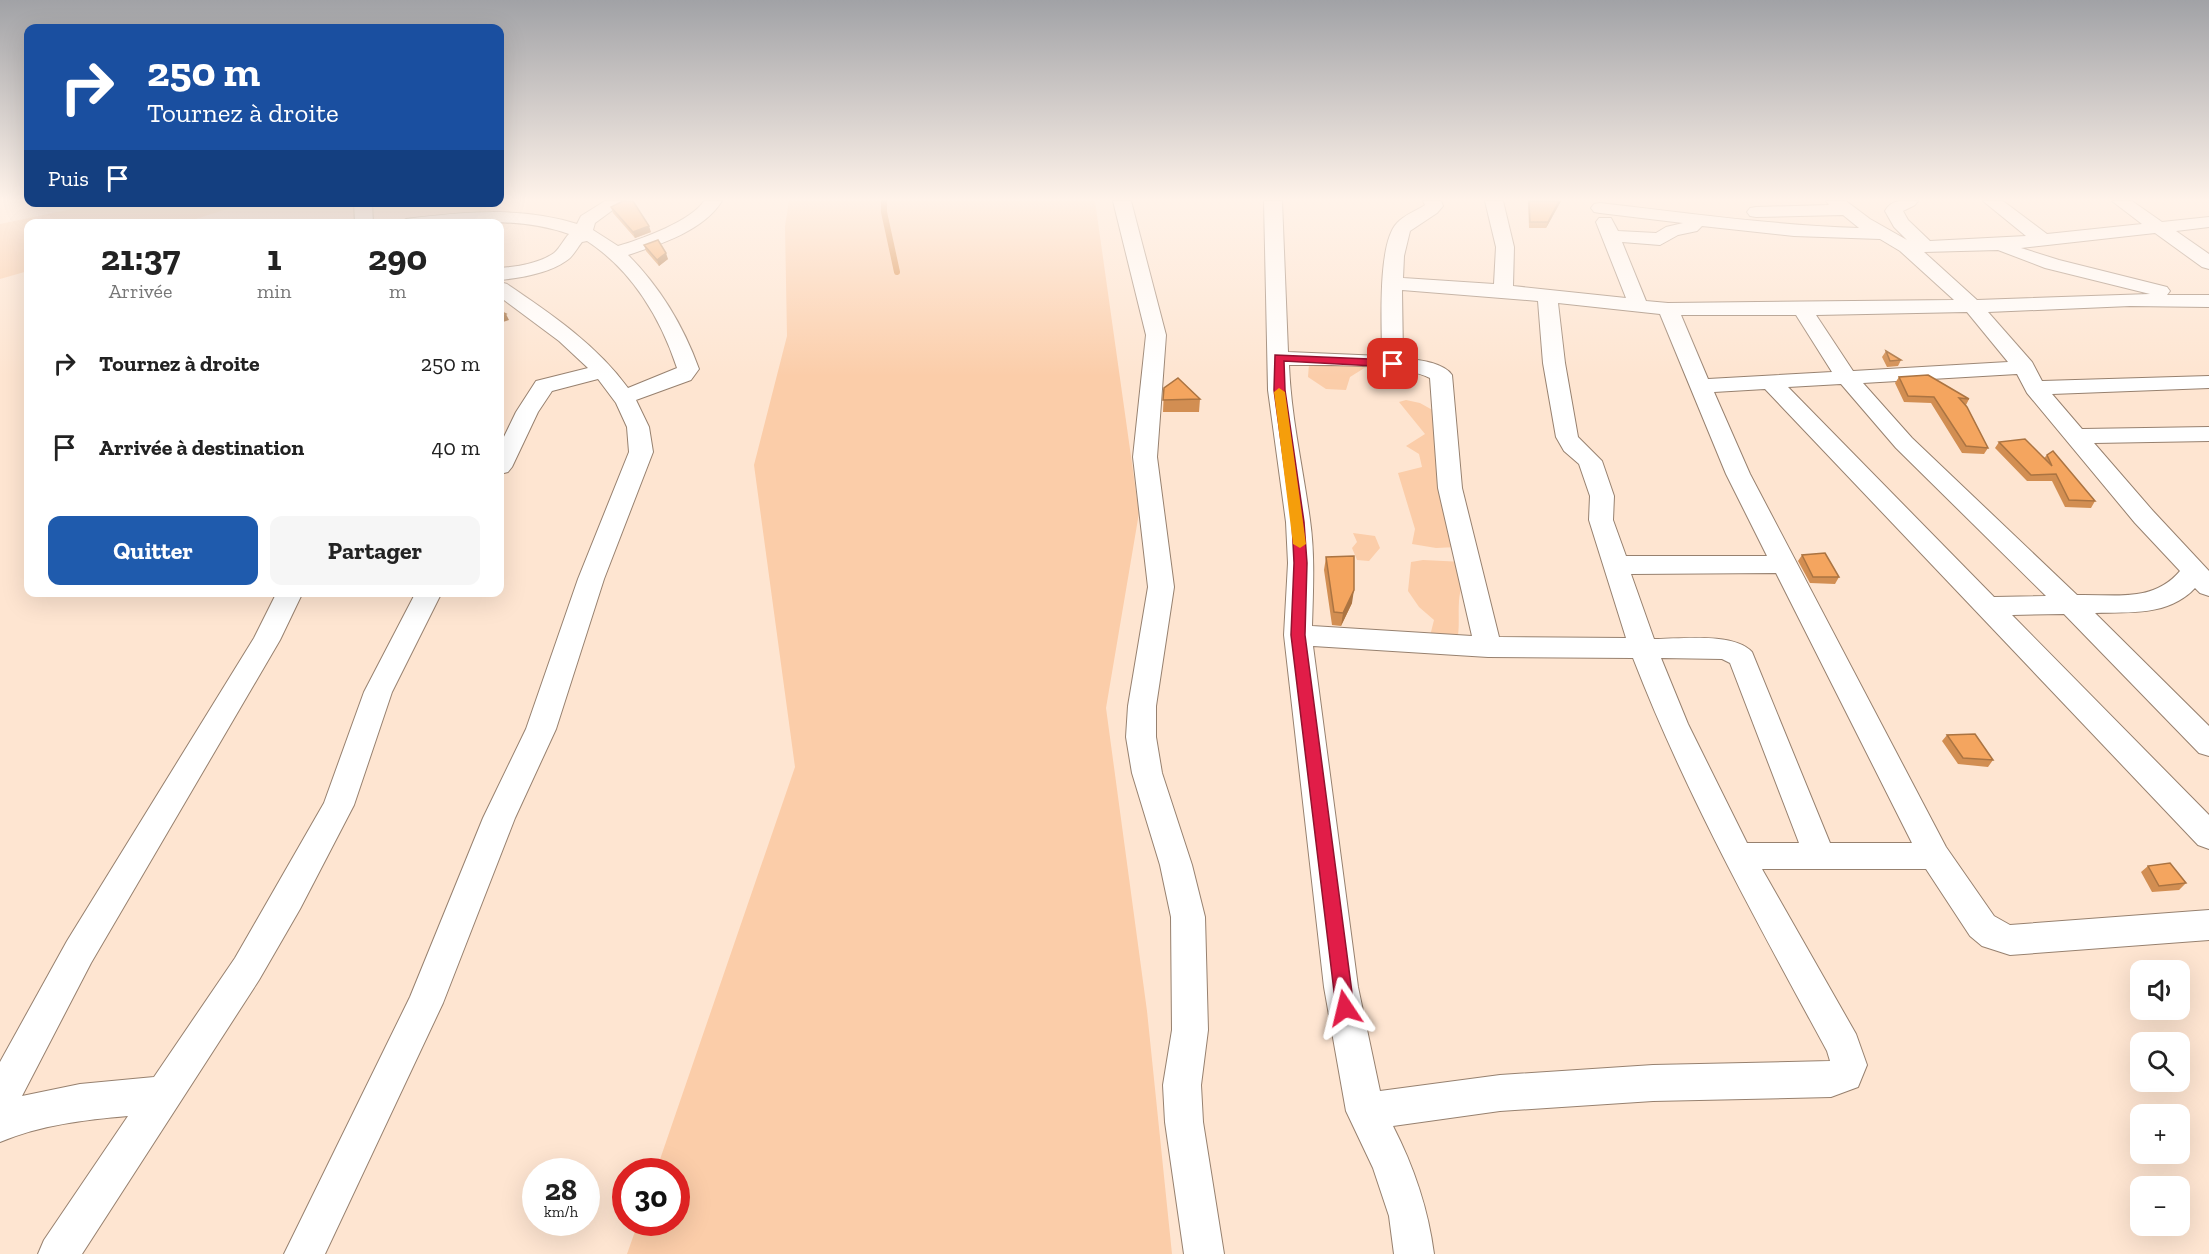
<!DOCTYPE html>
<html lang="fr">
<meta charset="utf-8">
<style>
body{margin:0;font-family:"Zilla Slab",serif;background:#f6f6f6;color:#222;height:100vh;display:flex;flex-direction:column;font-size:22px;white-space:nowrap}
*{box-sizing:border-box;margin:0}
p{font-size:20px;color:#767676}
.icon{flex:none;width:33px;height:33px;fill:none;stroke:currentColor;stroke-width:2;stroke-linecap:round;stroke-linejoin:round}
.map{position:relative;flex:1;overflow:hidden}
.side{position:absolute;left:24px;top:219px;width:480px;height:378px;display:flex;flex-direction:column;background:#fff;border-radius:12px;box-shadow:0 6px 24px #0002}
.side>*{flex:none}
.top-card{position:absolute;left:24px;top:24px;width:480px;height:183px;border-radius:12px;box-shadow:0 6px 24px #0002;background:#1a4fa0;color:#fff;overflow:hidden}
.controls{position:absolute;left:2130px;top:960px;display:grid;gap:12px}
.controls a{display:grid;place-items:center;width:60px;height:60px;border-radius:12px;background:#fff;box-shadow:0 6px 24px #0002;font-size:30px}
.speed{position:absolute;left:522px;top:1158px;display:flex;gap:12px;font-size:30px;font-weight:700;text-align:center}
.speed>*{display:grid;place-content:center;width:78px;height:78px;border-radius:50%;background:#fff;box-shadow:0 6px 24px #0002;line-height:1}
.speed small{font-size:15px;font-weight:400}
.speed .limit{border:9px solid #d22;background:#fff;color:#111}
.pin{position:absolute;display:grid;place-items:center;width:51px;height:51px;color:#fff;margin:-26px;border-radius:12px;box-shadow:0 3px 9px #0006}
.me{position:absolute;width:66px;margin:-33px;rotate:350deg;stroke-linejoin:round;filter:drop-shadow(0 0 4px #0008)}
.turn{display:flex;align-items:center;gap:21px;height:126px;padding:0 24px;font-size:27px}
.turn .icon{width:78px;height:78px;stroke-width:2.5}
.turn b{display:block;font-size:42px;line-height:51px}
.then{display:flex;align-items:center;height:57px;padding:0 24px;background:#0003;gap:12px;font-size:22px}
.eta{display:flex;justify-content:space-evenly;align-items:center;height:102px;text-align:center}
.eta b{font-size:36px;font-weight:800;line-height:42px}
.primary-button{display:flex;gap:12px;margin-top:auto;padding:12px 24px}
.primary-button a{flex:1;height:69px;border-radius:12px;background:#1f5bad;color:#fff;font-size:24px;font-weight:800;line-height:69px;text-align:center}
.primary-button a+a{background:#f6f6f6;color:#222}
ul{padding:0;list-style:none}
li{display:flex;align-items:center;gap:18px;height:84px;padding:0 24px}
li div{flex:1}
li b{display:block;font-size:22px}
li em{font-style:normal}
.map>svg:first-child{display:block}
.green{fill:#fbcda9}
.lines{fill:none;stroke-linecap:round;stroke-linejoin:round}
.stream{stroke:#d68842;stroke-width:6}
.minor-casing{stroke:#97816f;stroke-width:2}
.minor{fill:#fff;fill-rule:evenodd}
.wall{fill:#d28e52}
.shaded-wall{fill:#ab7442}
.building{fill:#f4a55f;stroke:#ab7442;stroke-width:1.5}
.route{fill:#e11d48;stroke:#92132f;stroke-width:1.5}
.slow{fill:#f59e0b}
</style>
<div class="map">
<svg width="2209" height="1254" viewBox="0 0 2209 1254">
<rect width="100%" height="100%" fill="#fee5d1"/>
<path class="green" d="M789,201H1095L1139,513L1106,708L1147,1011L1172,1254H627L638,1223L676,1222V1172L656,1171L795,767L754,465L787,336L785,226Z
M106,202H246V203L183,223L28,224V271L0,279V224Z
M1358,363L1366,367L1350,377L1346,390L1326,389L1308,377L1309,364Z
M1406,400L1420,403L1436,412L1444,484L1438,491L1444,499L1442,505L1452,521L1457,547L1436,548L1412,544L1415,529L1398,473L1422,467L1419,454L1406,446L1425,434L1399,402Z
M1353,533L1375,536L1380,548L1369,561L1357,560L1352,548L1357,542Z
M1423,560L1464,562C1466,577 1460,587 1459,601C1458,615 1460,627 1457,641L1429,640L1434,620L1419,607L1408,591L1411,562Z"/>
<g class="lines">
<path class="stream" d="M884,201V212L897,272"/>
<defs>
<path id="minor" d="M605,201H625L595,223L593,230L618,246C642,239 691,221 704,201H722C703,231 661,244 628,255C660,287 684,327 699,369L691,380L636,400L649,427L653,452L604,579L556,729L515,818L443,1003L325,1254H284L410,997L483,818L526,729L578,579L629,452L627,427L616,403L598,379L552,391L538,412L512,467L508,472L500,474V445L516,412L536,381L588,368L559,341L500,297V282L507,284C551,314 596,344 628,388L677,368C661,319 632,270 587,241L582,242C577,248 573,257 566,261C549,273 521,278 500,280V268C516,267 540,263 554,253C560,248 564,239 569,234C515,215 454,224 397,224L406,219C463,212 521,206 577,224L581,216Z
M1113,201H1131L1166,335L1157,457L1174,587L1156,706V737L1162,773L1192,865L1205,917L1208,1030L1201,1085L1203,1122L1224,1254H1184L1165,1122L1163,1085L1172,1030L1171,917L1160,865L1132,773L1126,737L1128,706L1148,587L1133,457L1146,335Z
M1264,201H1282L1288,352L1382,356C1382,326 1377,244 1397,223C1404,215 1416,211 1425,205L1423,201H1441L1443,206L1437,213L1410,231L1404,256L1403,278L1494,284L1496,247L1485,201H1503L1514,247L1513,286L1626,298L1596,222L1599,218H1611L1618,231L1656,233L1666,227L1683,223L1600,213L1594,212L1591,208L1594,204L1600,203C1687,213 1771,225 1859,228L1843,215L1756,217L1750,216L1747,212L1750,208L1756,207L1829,205L1826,201H1846L1870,219L1907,240L1894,227L1885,211C1892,198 1904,201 1918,201L1915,205L1903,211L1908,220L1930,241L2026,236L1983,201H2003L2047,234L2142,224L2112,201H2132L2162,222L2209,217V227L2176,231L2209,254V269L2202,267L2155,233L2021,248L2059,260L2167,287L2170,291L2167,295H2209V307L2130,306L1988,312L2032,362L2042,381L2209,376V388L2052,394L2082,429L2209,427V441L2094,443L2153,511L2209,571V596L2200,593L2195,588C2169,616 2130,612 2095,613L2209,726V756L2199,753L2064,614L2012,615L2209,815V849L2198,845L1765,389L1714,392L1750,474L1946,847L1994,916L2010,925L2209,910V940L2010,955L1982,946L1970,936L1926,869H1762L1856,1034L1867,1065L1858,1087L1831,1097L1653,1101L1500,1111L1393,1126C1414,1167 1428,1208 1434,1254H1394L1389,1216L1373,1168L1346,1111L1324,987L1284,635L1288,563L1286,522L1268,390ZM1702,226L1794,236L1880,239L1900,251L1954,300L1668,303L1646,301L1622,242L1660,245L1678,235L1697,231ZM1998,250L2045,268L2150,294L1977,300L1924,252ZM1402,290L1538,301L1543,363L1556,437L1564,451L1579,464L1590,496L1589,520L1626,638L1499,637L1462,488L1452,375C1443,362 1418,360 1403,358ZM1558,303L1660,314L1726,474L1767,556H1626L1613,520L1614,496L1602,461L1578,437L1565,363ZM1967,312L2008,362L1853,371L1816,315ZM1681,315H1796L1832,372L1708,379ZM1289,365C1324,365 1401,363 1430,378L1438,488L1472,636L1312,626C1313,591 1315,555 1310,520C1303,468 1291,417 1289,365ZM2017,374L2027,393L2135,523L2180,571C2153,603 2115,594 2077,595L1912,438L1863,383ZM1841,384L1896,448L2046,596L1994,597L1788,387ZM1776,573L1912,843H1830L1752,652C1734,632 1680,639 1654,639L1631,574ZM1313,646L1488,657L1633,658C1686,795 1757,922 1827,1051L1830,1061L1653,1065L1500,1075L1380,1091L1358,987ZM1661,658L1722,659L1730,663L1799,843H1747L1688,724Z
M354,202H372L373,224H355Z
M277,592H303L280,640L91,963L22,1096L80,1084L154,1077L235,958L324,803L364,692L416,592H442L392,692L354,805L300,909L259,980L82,1254H38L44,1240L128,1116C83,1120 41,1125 0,1142V1062L67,941L254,638Z"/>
</defs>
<use href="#minor" class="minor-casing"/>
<use href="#minor" class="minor"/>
</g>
<path class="wall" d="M1528,201H1561L1546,228H1529Z
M611,207L651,232L635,238L613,213Z
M644,245L668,259L659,266L646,251Z
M1886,351L1901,360L1898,366L1887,367L1882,357Z
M1899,377L1969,399L1966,405L1988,448L1984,454L1962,453L1931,403L1904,402L1895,383Z
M1164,388L1200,399L1199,412H1163Z
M1999,442L2044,458L2047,455L2095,501L2091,508L2065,507L2052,481H2027L1995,448Z
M1802,555L1839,577L1835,584L1810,583L1798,561Z
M1326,557L1352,603L1341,626L1332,625L1324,570Z
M1947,735L1993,760L1988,767L1958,764L1942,741Z
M2148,866L2186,883L2179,890L2152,892L2141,872Z"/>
<path class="shaded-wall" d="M1559,201H1561L1546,228L1548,222Z
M649,226L651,232L635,238L633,232Z
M666,253L668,259L659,266L657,260Z
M506,314L509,320L500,323V317Z
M1354,590L1352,603L1341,626L1343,613Z"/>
<path class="building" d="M623,201H633L649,226L633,232L611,207Z
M1529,201H1559L1548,222H1530Z
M658,240L666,253L657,260L644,245Z
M500,311L506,314L500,317Z
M1886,351L1901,360L1890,361Z
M1928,375L1969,399L1959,398L1967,407L1988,448L1966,446L1934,397L1908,396L1899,377Z
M1178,378L1200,399L1163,400L1164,388Z
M2025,439L2052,466L2047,455L2053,451L2095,501L2069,500L2056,474L2031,475L1999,442Z
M1825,553L1839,577H1813L1802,555Z
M1354,556V590L1343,613L1334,612L1326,557Z
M1975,734L1993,760L1963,758L1947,735Z
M2170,863L2186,883L2159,886L2148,866Z"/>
<linearGradient id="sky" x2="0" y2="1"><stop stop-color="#a1a2a6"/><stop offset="0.53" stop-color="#fff3ea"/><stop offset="1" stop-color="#fff3ea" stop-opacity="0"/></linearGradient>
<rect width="2209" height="376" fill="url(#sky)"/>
<path class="route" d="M1275,355L1393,360L1398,364L1393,367L1284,361L1285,390L1304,522L1307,563L1305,635L1354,1008L1352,1014L1345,1016L1339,1014L1336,1008L1291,635L1294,563L1292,522L1274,390Z"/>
<path class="slow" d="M1279,388L1285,392L1306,544L1300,548L1293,544L1274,392Z"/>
</svg>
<div class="controls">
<a><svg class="icon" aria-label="sound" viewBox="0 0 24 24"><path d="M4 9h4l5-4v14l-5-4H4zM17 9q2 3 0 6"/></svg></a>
<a><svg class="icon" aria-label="search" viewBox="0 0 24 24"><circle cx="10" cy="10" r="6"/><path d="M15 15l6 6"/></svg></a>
<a>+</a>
<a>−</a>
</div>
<div class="speed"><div>28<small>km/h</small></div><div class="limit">30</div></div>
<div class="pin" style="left:1393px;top:364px;background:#d93025"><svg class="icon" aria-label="arrive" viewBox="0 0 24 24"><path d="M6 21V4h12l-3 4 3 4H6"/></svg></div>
<svg class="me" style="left:1345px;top:1008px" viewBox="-20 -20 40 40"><path d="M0-17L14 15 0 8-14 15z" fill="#e11d48" stroke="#fff" stroke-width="4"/></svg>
<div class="top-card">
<div class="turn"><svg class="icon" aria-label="right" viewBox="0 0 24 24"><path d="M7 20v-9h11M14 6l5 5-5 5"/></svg><div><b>250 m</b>Tournez à droite</div></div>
<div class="then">Puis<svg class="icon" aria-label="arrive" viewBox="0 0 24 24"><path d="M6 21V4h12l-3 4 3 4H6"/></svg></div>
</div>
<section class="side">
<div class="eta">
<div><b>21:37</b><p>Arrivée</p></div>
<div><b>1</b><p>min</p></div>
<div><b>290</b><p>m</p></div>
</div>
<ul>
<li><svg class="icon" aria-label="right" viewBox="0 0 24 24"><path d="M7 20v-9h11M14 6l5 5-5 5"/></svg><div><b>Tournez à droite</b></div><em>250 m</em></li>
<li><svg class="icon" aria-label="arrive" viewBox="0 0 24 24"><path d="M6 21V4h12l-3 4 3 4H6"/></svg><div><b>Arrivée à destination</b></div><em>40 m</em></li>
</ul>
<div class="primary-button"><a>Quitter</a><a>Partager</a></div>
</section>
</div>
